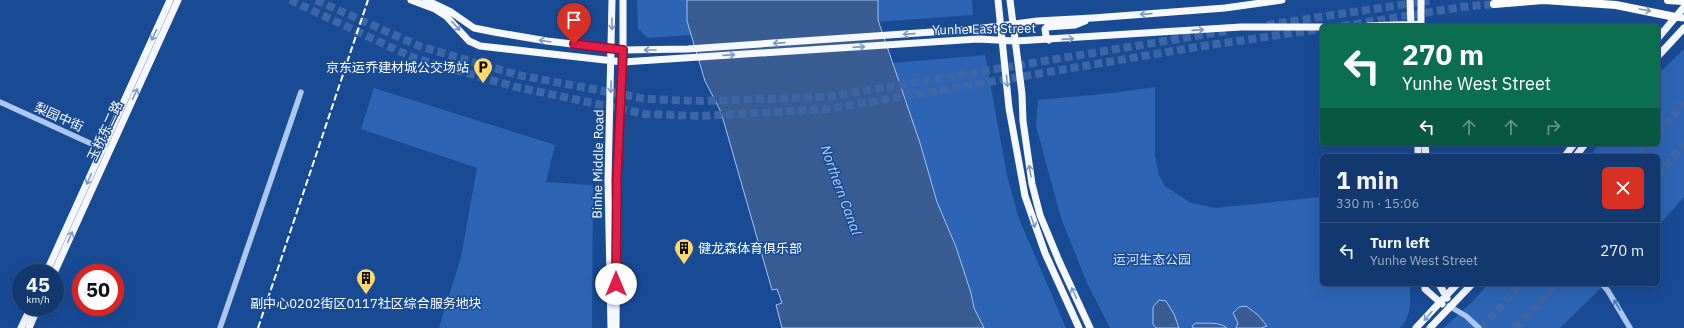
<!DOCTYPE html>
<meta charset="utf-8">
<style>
body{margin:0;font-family:"IBM Plex Sans","Noto Sans SC",sans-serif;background:#204378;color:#f1f3f6;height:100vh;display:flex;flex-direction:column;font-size:15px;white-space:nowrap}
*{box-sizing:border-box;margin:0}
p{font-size:13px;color:#9dacc3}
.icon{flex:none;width:22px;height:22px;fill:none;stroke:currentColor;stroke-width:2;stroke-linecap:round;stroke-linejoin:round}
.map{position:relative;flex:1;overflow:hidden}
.sheet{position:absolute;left:1320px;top:154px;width:340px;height:132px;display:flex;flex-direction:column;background:#133870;border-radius:6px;box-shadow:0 4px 16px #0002,0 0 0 1px #325283}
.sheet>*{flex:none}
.hud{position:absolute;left:1320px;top:24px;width:340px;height:122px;border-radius:6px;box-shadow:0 4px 16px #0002,0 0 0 1px #325283;background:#0b6e4f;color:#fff;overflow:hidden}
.speed{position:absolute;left:12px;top:264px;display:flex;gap:8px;font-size:20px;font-weight:700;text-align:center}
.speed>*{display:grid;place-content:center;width:52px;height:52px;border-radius:50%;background:#133870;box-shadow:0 4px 16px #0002,0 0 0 1px #325283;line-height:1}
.speed small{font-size:10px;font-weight:400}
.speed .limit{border:6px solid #d22;background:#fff;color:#111}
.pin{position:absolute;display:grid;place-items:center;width:34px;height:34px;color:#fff;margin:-41px -17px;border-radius:50% 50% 50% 0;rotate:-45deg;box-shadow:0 0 4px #0007}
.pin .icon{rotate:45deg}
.me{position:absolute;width:44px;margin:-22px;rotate:0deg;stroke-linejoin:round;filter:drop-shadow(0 0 3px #0008)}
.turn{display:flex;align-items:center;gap:14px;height:84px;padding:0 16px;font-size:18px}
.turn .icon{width:52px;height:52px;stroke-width:2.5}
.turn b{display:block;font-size:28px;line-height:34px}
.lanes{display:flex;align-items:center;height:38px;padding:0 16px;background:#0003;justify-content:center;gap:20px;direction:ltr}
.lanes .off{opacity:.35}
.round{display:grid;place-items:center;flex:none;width:42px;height:42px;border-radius:6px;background:#204378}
.overview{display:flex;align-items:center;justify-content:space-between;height:68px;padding:0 16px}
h1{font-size:24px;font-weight:800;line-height:30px}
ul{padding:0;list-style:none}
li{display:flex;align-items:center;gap:12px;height:56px;padding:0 16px;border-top:1px solid #325283}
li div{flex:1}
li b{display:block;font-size:15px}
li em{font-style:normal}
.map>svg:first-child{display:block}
.green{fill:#2d65b4}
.water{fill:#395c93;stroke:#9ec3f2}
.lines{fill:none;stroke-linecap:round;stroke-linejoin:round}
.highway-tunnel{stroke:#3c66a5;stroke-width:8;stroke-dasharray:8 4;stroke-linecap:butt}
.minor{stroke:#acc8f0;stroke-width:5.5}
.major{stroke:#f5f8ff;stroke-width:7}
.highway{stroke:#fff;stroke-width:8}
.rail{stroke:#fff;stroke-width:2;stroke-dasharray:7 3;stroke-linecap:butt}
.oneway{stroke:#809cc5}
.oneway2{stroke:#7c99c5}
.oneway3{stroke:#4c77b5}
.route-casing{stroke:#92132f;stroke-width:10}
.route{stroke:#e11d48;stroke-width:7}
.labels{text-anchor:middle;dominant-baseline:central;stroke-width:3;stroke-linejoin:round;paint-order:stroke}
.street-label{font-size:13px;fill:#fff;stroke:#194b95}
.poi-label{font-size:13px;fill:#fff;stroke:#194b95;text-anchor:end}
.park-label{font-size:13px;fill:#d3e4fb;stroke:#194b95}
.water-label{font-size:14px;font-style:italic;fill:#b8d3f7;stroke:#194b95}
</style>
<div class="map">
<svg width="1684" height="328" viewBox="0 0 1684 328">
<rect width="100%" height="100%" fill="#194b95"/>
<path class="green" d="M637,0H972L973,15L648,38L638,29Z
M1684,49V197L1658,226V156H1590L1599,144H1658V74Z
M985,55L1007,175L1019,219L1066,328H984L974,308L971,293L956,247L937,202L893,63Z
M1155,87V156L1159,175L1165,186L1191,203L1215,208L1322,197V284H1410C1410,299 1412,317 1400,328H1110L1087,283L1061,218L1036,126L1038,100L1113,93Z
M374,88L555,145L546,182L593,185L592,328H439L461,257L477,168L361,129Z
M1488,284H1605L1560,328H1444L1473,301Z"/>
<path class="water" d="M687,0H878V20L920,143L937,202L956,247L971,293L974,308L984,328H782L776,305L782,303L777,289L772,290L721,112L705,81L687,21Z
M1159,300L1166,301L1174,314L1179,328H1156L1153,324V307Z
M1246,306L1258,315L1267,326L1261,328H1236L1238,323L1233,313L1239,307Z
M1196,323C1207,324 1218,321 1227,328H1193L1192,326Z"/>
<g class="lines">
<path class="highway-tunnel" d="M290,0L414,58L516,87L645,114L701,116L829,109L1203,46L1321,29
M316,0L419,46L518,75L646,99L701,101L826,97L1226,31
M1267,25L1433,0
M1342,26L1462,7L1494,4
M1658,134L1684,102
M1639,156L1650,144
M1658,176L1684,144
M1481,328L1521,284
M1515,328L1557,284"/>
<path class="minor" d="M0,102L105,150
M1602,284L1608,291L1630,328
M1449,306L1466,316L1479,328
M220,328L301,92"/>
<path class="major" d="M411,0L435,9L446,16L469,41L480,46L623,62L978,39L1015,41L1241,27H1322
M426,0L451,12L474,28L494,32L547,41L623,50L688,49L976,29L1037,21L1093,18L1225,8L1282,0
M998,0L1009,108L1025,196L1045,253L1079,328
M1010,0L1022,94L1023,121L1032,184L1040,215L1059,261L1090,328
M1410,0L1411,26
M1421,0V26
M1675,17L1684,18
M1368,26L1421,24
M1658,38L1684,7
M1049,40L1046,36L1045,29L1047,27L1075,25L1085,21
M1658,56L1684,28
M1418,144V156
M1425,144L1426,156
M1565,156L1574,144
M1576,156L1585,144
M46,273L170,0
M54,273L178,0
M1425,284V289L1442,304
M1439,284L1447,298
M21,328L31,307
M29,328L38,307
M611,328L608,181L612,0
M616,328L617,175L623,62V0
M1416,328L1457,284
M1430,328L1472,284"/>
<path class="highway" d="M1668,0L1684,1
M1494,4L1544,0L1616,5L1675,17"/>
<path class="rail" d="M258,328L368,0"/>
</g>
<defs><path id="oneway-shaft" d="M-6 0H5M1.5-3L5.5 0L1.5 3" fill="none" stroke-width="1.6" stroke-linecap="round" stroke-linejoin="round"/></defs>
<use class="oneway" href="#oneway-shaft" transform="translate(1645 10) rotate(10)"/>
<g class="oneway2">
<use href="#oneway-shaft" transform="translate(1146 14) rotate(176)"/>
<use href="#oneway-shaft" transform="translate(612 24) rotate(90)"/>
<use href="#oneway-shaft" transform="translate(456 26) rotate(47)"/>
<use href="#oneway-shaft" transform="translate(1198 30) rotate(-4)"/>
<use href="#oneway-shaft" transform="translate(909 34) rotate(176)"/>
<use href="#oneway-shaft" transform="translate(154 35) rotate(115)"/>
<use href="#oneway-shaft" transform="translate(1068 39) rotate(-4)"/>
<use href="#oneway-shaft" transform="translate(545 41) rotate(-171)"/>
<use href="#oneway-shaft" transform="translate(779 43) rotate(176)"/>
<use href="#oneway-shaft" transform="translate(859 47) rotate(-4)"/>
<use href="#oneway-shaft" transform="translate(650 50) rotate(180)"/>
<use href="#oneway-shaft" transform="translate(729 55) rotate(-4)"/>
<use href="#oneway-shaft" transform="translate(1007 81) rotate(85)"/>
<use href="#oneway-shaft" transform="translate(611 87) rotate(92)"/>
<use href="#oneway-shaft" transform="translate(135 94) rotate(-65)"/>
<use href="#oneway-shaft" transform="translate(1030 171) rotate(-100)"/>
<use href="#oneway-shaft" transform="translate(89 179) rotate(114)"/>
<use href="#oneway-shaft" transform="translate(1033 222) rotate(71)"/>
<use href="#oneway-shaft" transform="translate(70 237) rotate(-66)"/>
<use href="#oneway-shaft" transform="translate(1074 293) rotate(-115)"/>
<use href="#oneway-shaft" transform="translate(1428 316) rotate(132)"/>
</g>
<use class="oneway3" href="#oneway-shaft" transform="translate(1617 305) rotate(-121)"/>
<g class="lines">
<defs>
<path id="route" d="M574,44L623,50L617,175L616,284"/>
</defs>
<use href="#route" class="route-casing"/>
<use href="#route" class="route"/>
</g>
<defs>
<symbol id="parking-pin" viewBox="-11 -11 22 30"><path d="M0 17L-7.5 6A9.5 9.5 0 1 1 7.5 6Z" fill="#ffd96b" stroke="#194b95"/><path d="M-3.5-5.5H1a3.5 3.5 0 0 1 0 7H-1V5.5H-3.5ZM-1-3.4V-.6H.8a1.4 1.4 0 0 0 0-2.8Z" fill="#111"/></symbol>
<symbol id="building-pin" viewBox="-11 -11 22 30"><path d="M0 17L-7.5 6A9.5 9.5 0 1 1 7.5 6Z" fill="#ffd96b" stroke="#194b95"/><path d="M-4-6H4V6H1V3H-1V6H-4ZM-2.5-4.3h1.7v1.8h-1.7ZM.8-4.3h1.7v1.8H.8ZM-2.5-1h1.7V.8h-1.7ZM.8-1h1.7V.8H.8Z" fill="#111"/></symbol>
</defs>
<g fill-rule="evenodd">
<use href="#parking-pin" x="472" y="56" width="22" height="30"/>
<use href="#building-pin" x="673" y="237" width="22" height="30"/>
<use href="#building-pin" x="355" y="267" width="22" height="30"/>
</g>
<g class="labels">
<g class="street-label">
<text transform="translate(984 29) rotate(-1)">Yunhe East Street</text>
<text transform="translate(59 117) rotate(24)">梨园中街</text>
<text transform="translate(105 131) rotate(-65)">玉桥东二路</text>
<text transform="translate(598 164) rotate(-89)">Binhe Middle Road</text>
</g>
<g class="poi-label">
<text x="469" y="67">京东运乔建材城公交场站</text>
<text x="698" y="248" text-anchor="start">健龙森体育俱乐部</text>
<text x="366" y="303" text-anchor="middle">副中心0202街区0117社区综合服务地块</text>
</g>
<g class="park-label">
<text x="1152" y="259">运河生态公园</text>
</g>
<g class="water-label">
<text transform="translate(841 190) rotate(70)">Northern Canal</text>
</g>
</g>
</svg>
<div class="speed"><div>45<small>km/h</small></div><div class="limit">50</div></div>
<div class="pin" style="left:574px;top:44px;background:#d93025"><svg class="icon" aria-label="arrive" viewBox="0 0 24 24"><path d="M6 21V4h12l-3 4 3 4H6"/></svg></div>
<svg class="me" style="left:616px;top:284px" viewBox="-20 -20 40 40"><circle r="19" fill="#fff"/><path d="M0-13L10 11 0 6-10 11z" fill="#e11d48"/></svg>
<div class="hud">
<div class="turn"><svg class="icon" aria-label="left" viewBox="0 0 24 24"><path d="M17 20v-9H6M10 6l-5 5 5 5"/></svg><div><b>270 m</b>Yunhe West Street</div></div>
<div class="lanes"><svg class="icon" aria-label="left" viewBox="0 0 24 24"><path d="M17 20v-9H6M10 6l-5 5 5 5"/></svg><svg class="icon off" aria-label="ahead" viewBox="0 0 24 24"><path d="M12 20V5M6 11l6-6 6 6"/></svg><svg class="icon off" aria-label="ahead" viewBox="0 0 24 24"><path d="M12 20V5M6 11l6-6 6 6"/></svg><svg class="icon off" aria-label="right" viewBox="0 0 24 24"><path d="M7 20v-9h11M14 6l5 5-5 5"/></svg></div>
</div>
<section class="sheet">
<div class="overview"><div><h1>1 min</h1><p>330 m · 15:06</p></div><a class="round" style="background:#d93025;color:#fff"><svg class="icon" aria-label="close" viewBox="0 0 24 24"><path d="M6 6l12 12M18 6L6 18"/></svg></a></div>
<ul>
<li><svg class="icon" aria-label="left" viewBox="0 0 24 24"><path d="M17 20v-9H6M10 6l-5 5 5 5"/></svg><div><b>Turn left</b><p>Yunhe West Street</p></div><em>270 m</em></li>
</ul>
</section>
</div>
